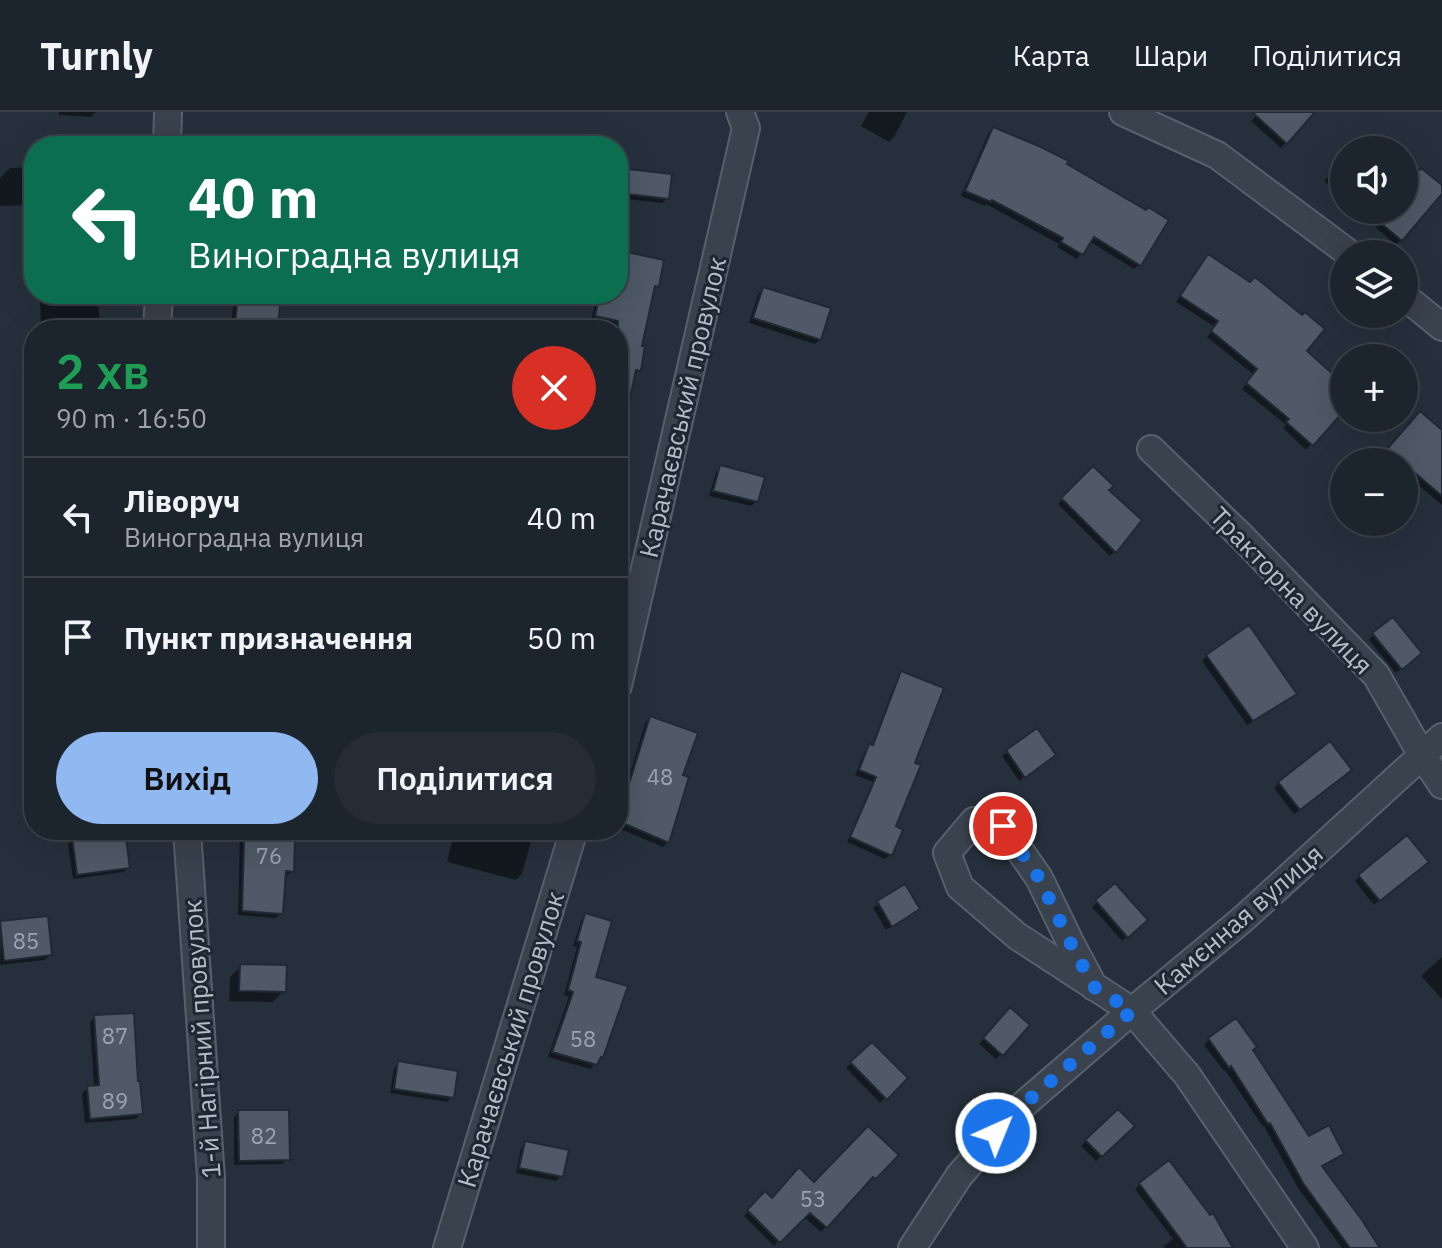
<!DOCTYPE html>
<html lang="uk">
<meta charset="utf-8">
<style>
body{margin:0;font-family:"IBM Plex Sans",sans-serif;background:#252c35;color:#f1f3f6;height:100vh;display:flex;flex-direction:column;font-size:30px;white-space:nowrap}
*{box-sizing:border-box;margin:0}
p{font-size:26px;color:#a0a4aa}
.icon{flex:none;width:44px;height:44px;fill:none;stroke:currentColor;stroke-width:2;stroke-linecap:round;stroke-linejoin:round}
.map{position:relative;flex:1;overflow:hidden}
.sheet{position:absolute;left:24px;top:208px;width:604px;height:520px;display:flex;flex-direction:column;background:#1c242d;border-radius:32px;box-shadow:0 8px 32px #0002,0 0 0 2px #3a4149}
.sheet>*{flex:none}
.hud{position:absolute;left:24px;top:24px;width:604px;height:168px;border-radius:32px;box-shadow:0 8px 32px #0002,0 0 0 2px #3a4149;background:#0b6e4f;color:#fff;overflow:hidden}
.fabs{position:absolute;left:1330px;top:24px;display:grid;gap:16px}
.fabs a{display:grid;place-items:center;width:88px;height:88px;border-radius:50%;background:#1c242d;box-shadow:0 8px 32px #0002,0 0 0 2px #3a4149;font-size:40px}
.pin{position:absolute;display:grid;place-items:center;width:68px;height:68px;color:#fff;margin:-34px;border:4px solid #fff;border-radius:50%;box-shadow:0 2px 8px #0007}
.me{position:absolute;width:88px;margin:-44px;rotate:44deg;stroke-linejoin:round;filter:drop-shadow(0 0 6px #0008)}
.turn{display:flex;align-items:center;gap:28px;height:168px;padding:0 32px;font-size:36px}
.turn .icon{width:104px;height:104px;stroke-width:2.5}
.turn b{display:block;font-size:56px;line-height:68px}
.round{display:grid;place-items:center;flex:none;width:84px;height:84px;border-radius:42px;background:#252c35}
.overview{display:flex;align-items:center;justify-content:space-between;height:136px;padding:0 32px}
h1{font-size:48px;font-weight:600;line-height:60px;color:#1e9e55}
.button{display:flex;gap:16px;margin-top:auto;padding:16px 32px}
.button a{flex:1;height:92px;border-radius:48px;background:#91b9f1;color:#111;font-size:32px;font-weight:600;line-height:92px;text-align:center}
.button a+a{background:#252c35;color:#f1f3f6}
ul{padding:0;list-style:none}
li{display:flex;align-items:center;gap:24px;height:120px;padding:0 32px;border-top:2px solid #3a4149}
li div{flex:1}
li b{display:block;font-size:30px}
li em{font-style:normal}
header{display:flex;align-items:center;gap:48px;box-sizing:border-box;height:112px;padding:0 40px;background:#1c242d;border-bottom:2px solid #3a4149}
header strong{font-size:38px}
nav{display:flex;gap:44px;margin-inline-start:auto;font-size:28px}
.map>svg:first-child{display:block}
.shadow{fill:#0007}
.building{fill:#4f5967;stroke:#202934;stroke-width:2}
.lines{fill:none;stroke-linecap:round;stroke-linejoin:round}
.minor-casing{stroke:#57606b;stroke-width:30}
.minor{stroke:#39424d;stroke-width:26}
.route{stroke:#1a73e8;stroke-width:14;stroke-dasharray:0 25.2}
.labels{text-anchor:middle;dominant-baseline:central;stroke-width:6;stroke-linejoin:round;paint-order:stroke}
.number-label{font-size:22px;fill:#9ca4b0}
.street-label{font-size:26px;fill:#b5bdc8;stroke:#1e2732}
</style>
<header>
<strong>Turnly</strong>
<nav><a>Карта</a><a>Шари</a><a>Поділитися</a></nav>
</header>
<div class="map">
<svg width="1442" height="1136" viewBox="0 0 1442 1136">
<rect width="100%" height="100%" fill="#26303c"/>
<path class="shadow" d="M59,0H96L91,5L59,3Z
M869,0H907L894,25L889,30L861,14Z
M1259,0H1300L1307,6L1281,36L1251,9Z
M993,17L1065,53L1139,153L1134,157L1089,129L1077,147L1057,135L1059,132L986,92L985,94L961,84L988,22Z
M1344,47V87L1324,69Z
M34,55V93L0,94V66L10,56Z
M618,58L667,86L662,91L618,86Z
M1442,76V79L1396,133L1356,98H1404V77Z
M618,140L657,174L652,178L639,235V258L634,263L618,260V218H589L597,183L618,182Z
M1208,144L1344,275V296L1306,338L1283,316L1286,313L1242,277L1254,263L1207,225L1215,215L1176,190Z
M763,177L820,227L815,232L749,211L758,182Z
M40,182H97L101,218H41Z
M234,182H279L277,215L274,218L231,217Z
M34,275V307L32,277Z
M1415,307L1442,321V393L1404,361V350H1392L1384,343Z
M618,308L628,310L624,332L618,338Z
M721,355L756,389L751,394L709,384L716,360Z
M1093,357L1106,378L1115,439L1110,444L1058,392Z
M1373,523L1415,546L1396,561L1369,528Z
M1207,544L1290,586L1247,613L1202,549Z
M902,562L913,652L894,716L890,742L885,747L847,730L873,670L855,663L865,639L871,635L897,567Z
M650,606L681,664L668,730L663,735L618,716V695L624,682L645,611Z
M1036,619L1049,648L1019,669L1002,644Z
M1345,663L1294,702L1274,676L1279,671Z
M240,718H282L281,729L292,759L287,764H284L281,801L276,806L238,803Z
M455,718H534L522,762L516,768L447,750Z
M73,727L128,755L123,760L73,767L68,732Z
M1421,755L1374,793L1355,769L1360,764Z
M904,774L913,801L886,818L873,796Z
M1115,774L1145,808L1122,829L1092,795Z
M586,804L602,945L590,957L548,945L569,884L564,883L577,835L573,834L581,809Z
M1,811L50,842L45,848L0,853Z
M1442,845V887L1421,864Z
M241,854L284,879L273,890L229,889L230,865Z
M1010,897L1028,913L996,947L979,932Z
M95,905L141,1001L136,1007L85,1011L82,981L88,976L94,975L90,910Z
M1209,928L1251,939L1308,1027L1342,1042L1337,1047L1320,1056L1378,1136H1342L1298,1076L1264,1014L1263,1015L1225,958L1224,959L1204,933Z
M872,932L905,966L880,991L846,956Z
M399,951L452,985L447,990L390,981L394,956Z
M1117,999L1132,1014L1096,1049L1081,1034Z
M239,1000L288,1047L282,1052L234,1053V1005Z
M526,1031L561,1064L556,1069L516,1061L521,1036Z
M1140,1072L1219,1136H1165L1164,1134L1173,1127L1135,1077Z
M765,1082L772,1088H850L821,1120L803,1104L774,1134L744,1104Z"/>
<path class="building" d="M1252,0H1315L1287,32Z
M993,15L1041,35L1069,49L1067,52L1146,98L1148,95L1169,108L1141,154L1094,125L1083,143L1061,130L1063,126L992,88L991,90L965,79Z
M618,56L672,62L669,87L618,81Z
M1421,56L1442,73V82L1402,129L1365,98H1404V75Z
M618,138L664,148L659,175L655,174L642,234H645L641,259L636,258L629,291L618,290V209L595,204L600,182H618Z
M1208,142L1250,170L1255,165L1302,203L1305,200L1325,217L1307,239L1344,272V299L1313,334L1286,310L1289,307L1246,271L1257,257L1211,219L1218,209L1180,184Z
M763,175L831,196L821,228L753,206Z
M238,182H281L278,216L235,212Z
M1420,299L1442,318V384L1387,337Z
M720,353L765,365L758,390L713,379Z
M1093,354L1114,374L1109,378L1142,408L1116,441L1061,386Z
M1393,505L1422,541L1402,558L1372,521Z
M1249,513L1297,582L1253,609L1206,543Z
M901,559L944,576L915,651L921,653L896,714L903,718L892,744L850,725L876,665L859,658L869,632L873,633Z
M650,604L698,621L683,663L689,665L669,731L618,709V698L628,675Z
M1037,616L1056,643L1025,666L1006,638Z
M1330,629L1352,658L1300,698L1278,670Z
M125,718L130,756L77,763L72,725Z
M1407,723L1429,750L1380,789L1358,763Z
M244,727L295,728L294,760L286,759L283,802L242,799Z
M1115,771L1148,808L1128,826L1095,788Z
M905,772L920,797L892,815L877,789Z
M585,801L612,809L596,865L628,874L603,946L601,945L597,953L552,940L573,880L568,878L581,830L577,829Z
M48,804L52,843L4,849L0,809Z
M240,852L287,853L286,880L239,879Z
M1010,895L1030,913L1003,944L983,926Z
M134,901L138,969H140L143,1002L90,1007L87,974L99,973L94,903Z
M1236,906L1257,935L1253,938L1309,1024L1329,1013L1344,1042L1322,1054L1362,1108L1380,1136H1350L1303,1071L1270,1011L1268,1012L1231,954L1229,956L1208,926Z
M872,930L908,966L887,988L850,950Z
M398,949L458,959L454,986L394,977Z
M1118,997L1135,1014L1102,1045L1085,1028Z
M238,998H289L290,1048L239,1049Z
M868,1014L899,1043L876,1067L873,1065L827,1116L810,1101L780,1131L747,1098L765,1079L772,1086L799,1055L814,1070Z
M525,1029L569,1038L563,1065L519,1056Z
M1169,1048L1210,1103L1213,1101L1233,1136H1187L1139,1071Z"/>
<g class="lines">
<defs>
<path id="minor" d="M1123,0L1217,43L1350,142
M167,34L168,0
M1404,184L1442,215
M157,218L159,182
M1151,337L1239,422L1376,563L1422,643L1442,673
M618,574L746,16L740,0
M187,718L211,1066V1136
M1094,875L1071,832L1039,766L1003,714L974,709L947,741L960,775L1017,824L1132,899L1187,963L1305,1136
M447,1136L574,718
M912,1136L959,1064L1015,1000L1132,899L1243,807L1442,625"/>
</defs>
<use href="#minor" class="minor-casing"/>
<use href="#minor" class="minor"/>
</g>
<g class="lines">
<path class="route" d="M996,1021L1015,1000L1132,899L1094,875L1071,832L1039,766L1003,714"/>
</g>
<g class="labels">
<g class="number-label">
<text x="660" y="664">48</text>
<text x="269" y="743">76</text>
<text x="26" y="828">85</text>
<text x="115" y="923">87</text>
<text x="583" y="926">58</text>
<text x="115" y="988">89</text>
<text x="264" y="1023">82</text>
<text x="813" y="1086">53</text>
</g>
<g class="street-label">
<text transform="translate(682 295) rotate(-77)">Карачаєвський провулок</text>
<text transform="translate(1292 478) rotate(46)">Тракторна вулиця</text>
<text transform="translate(1238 807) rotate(-41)">Камєнная вулиця</text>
<text transform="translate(201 927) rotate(-94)">1-й Нагірний провулок</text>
<text transform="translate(510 927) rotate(-73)">Карачаєвський провулок</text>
</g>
</g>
</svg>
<div class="fabs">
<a><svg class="icon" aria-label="sound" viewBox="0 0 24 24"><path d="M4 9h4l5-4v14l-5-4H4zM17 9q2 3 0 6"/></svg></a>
<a><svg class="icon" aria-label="layers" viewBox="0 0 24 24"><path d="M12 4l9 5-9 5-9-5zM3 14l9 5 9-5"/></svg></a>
<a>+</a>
<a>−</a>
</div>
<div class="pin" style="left:1003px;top:714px;background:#d93025"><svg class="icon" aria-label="arrive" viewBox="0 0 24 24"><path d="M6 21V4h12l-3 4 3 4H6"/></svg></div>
<svg class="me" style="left:996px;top:1021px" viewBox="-20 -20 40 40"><circle r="17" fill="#1a73e8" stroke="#fff" stroke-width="3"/><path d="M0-11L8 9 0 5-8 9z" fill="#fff"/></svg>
<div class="hud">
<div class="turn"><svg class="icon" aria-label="left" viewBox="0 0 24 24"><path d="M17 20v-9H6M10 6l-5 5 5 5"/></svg><div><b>40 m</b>Виноградна вулиця</div></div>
</div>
<section class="sheet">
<div class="overview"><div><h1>2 хв</h1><p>90 m · 16:50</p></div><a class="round" style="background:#d93025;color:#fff"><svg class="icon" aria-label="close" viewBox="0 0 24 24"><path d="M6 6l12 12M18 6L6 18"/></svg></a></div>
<ul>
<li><svg class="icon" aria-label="left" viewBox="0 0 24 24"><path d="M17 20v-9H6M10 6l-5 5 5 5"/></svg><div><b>Ліворуч</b><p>Виноградна вулиця</p></div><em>40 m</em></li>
<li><svg class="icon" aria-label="arrive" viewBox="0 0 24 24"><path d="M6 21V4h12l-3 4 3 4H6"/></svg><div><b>Пункт призначення</b></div><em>50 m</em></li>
</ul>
<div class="button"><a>Вихід</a><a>Поділитися</a></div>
</section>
</div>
